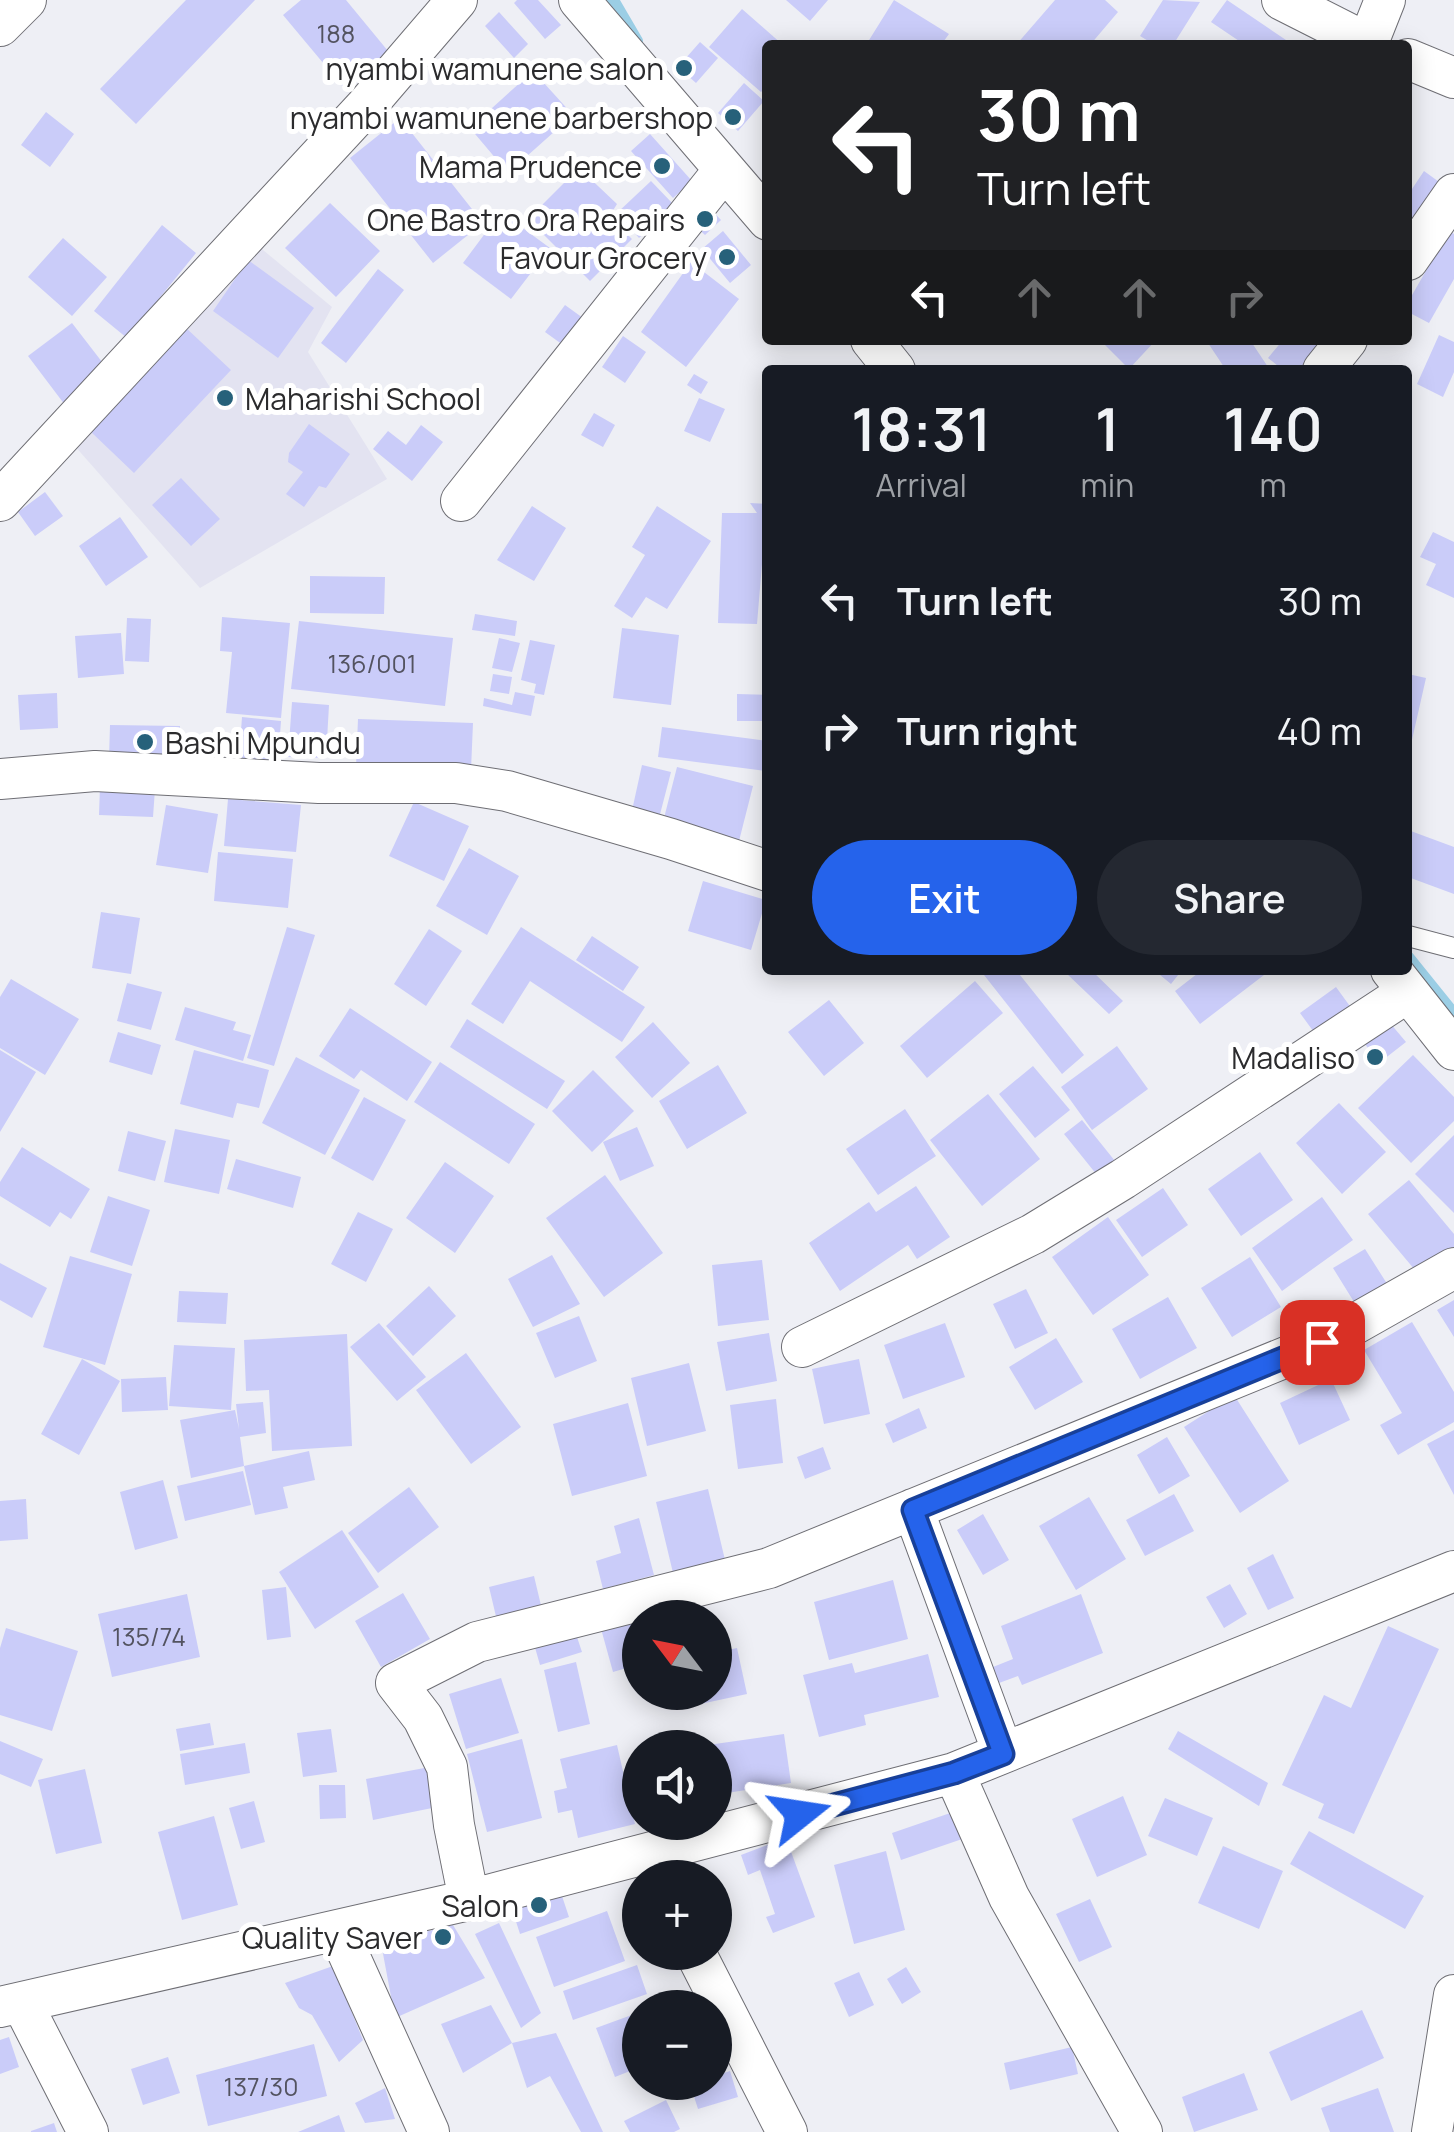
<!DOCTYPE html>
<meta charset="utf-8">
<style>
body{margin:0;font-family:Manrope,sans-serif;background:#242831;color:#f1f3f6;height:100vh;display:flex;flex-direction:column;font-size:38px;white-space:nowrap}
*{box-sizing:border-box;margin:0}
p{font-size:32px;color:#9ea1a6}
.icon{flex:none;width:55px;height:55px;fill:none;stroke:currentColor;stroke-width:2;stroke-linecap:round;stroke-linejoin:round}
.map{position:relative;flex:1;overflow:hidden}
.side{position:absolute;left:762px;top:365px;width:650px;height:610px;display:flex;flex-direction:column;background:#171b24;border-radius:10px;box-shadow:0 5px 25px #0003}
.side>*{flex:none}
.banner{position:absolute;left:762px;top:40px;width:650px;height:305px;border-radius:10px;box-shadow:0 5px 25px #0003;background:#202124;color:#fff;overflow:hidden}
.needle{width:65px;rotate:302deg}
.tools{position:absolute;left:622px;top:1600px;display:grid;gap:20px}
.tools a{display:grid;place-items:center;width:110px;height:110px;border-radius:50%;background:#171b24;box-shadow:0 5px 25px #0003;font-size:50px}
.pin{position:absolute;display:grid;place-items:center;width:85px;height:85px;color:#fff;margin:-42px;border-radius:20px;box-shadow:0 5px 15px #0006}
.me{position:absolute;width:110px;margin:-55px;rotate:75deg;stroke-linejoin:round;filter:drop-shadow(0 0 8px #0008)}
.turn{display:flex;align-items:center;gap:35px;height:210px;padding:0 50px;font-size:45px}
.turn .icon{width:130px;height:130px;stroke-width:2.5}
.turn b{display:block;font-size:70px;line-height:85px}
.lanes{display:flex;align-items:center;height:95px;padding:0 50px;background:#0003;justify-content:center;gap:50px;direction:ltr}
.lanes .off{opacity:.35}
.eta{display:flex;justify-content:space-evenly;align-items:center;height:170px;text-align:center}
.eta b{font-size:60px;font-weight:600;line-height:70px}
.cta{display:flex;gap:20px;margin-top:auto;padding:20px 50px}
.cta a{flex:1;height:115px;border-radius:60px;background:#2563eb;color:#fff;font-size:40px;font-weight:600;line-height:115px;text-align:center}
.cta a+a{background:#242831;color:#f1f3f6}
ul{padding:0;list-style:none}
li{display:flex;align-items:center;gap:30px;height:130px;padding:0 50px}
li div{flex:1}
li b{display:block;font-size:38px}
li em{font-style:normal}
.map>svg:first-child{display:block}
.built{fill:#e3e3f1}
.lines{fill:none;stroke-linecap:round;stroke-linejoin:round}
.stream{stroke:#9bcee5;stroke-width:12}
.building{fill:#caccf9}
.lane-casing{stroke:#6e6e74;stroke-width:22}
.street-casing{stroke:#6e6e74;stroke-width:42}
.lane{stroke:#fff;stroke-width:20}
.street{stroke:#fff;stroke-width:40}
.route-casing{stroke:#184099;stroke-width:25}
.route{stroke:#2563eb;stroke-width:18}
.poi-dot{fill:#27617a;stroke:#fff;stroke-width:4}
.labels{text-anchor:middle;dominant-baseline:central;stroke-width:10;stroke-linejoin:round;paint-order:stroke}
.number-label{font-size:25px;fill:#535360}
.poi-label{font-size:30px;fill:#2b2b2d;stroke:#fff;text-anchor:end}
</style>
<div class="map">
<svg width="1454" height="2132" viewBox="0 0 1454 2132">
<rect width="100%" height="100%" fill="#eeeff5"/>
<path class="built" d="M255,239L263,250L332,307L308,352L387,479L200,588L73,444Z"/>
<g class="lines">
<path class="stream" d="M613,0L637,41
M1408,957L1454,1014"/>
</g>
<path class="building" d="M186,0H255L136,124L100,89Z
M301,0H346L388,51L344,88L283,15Z
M517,0H538L561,25L545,39L514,3Z
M786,0H828L810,21Z
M894,0L949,34L941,45H866Z
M1055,0H1105L1118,12L1090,45H1016Z
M1163,0L1200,2L1173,45H1155L1140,36Z
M1227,0L1286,40L1283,45H1245L1211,22Z
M742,9L783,45H768V85L761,92L709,47Z
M499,12L528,44L514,58L485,26Z
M700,42L718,58L696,83L678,67Z
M533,71L573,115L508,173L470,128Z
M744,83L764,101L738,131L718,113Z
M46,112L74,134L50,167L21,145Z
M400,118L483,223L433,263L350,158Z
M650,134L692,181L673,198L631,151Z
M579,168L617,204L609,217L632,239L590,281L528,219Z
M1424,171L1446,187L1408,243V195Z
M651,181L674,205L639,238L617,213Z
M330,203L380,251L336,297L285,248Z
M705,203L721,220L705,235L688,219Z
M501,212L550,248L511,299L463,263Z
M162,225L196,253L127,338L94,311Z
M723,231L751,265L730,283L702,249Z
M1449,231L1454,234V279L1429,323L1408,312V302Z
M63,238L107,277L72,316L28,277Z
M248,260L314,308L278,358L213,311Z
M691,262L739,299L686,367L641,332Z
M378,269L404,290L346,363L321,343Z
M565,305L583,318L563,345L545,332Z
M72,323L109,371L65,405L28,356Z
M185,327L231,370L134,473L89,430Z
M1439,335L1454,342V372L1443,397L1417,384Z
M623,336L646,352L625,383L602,367Z
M1110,340H1156L1129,369L1105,345Z
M1206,340H1250L1270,370H1226Z
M1283,340H1311L1321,348L1303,370H1283L1268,358Z
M694,374L708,382L701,394L687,385Z
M699,398L725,409L710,442L684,431Z
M594,413L615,425L603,447L581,435Z
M309,424L350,454L326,488L319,486L304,507L286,494L303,472L288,462L289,453Z
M421,425L443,442L412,481L373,449L388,431L406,445Z
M181,478L220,519L191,546L152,505Z
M45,492L63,516L35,536L18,512Z
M750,503L768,504V540H764L757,624L718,623L722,513H757Z
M532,506L566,528L534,581L497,560Z
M657,506L711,541L667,609L646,597L632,618L614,606L645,555L632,547Z
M120,517L148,557L106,586L79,546Z
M1433,532L1454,542V598L1426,585L1436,564L1420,557Z
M310,576L385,577L384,614L310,613Z
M475,614L517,621L515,636L472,630Z
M222,617L290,623L281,718L226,713L232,652L220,651Z
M127,618L151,619L149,662L125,661Z
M299,621L453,638L445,706L291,689Z
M622,628L679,635L671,705L613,698Z
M121,633L124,674L78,678L75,636Z
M499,638L520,643L512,672L492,668Z
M530,640L555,645L544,695L534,693L536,684L521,680Z
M493,674L512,677L509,694L490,691Z
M1408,674L1426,678L1409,753H1408Z
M515,692L535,696L531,716L483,706L484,698L512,705Z
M57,693L58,728L20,730L18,695Z
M737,694L768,695V721H737Z
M292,702L329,705L326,758L288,757Z
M242,717L281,721L278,762L239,758Z
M358,719L473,723L471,770L356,767Z
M110,725L180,726V759H109Z
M662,727L768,741L765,771L658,757Z
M642,765L671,772L658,822L631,815Z
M677,767L753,786L739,841L663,822Z
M100,786L155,789L153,817L99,815Z
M228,799L301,805L296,852L224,846Z
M414,802L469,826L444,881L389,856Z
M166,805L218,814L208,873L156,865Z
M1408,830L1454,847V894L1408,877Z
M469,848L519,876L487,935L436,906Z
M218,852L293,859L288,908L214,901Z
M703,881L766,900L751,950L688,931Z
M101,912L140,918L131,974L92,968Z
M287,927L315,935L274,1066L247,1058Z
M521,927L645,1007L622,1042L530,981L503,1024L471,1004Z
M429,929L462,951L426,1006L394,984Z
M592,936L639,967L623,991L576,960Z
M990,970H1016L1084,1055L1062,1074L984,975Z
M1069,970H1091L1123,1001L1109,1014L1066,973Z
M1154,970H1182L1171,984Z
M1202,970H1261L1264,975L1200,1024L1175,991Z
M11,979L79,1019L45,1075L0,1048V997Z
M975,981L1003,1013L927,1078L900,1046Z
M127,983L162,992L151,1030L117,1021Z
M1336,987L1360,1020L1324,1046L1300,1013Z
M829,1000L864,1043L824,1076L788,1032Z
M185,1007L236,1022L233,1030L251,1035L243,1061L175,1040Z
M350,1008L432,1062L407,1101L361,1070L354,1079L319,1056Z
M467,1019L565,1081L547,1109L450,1047Z
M653,1022L690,1063L652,1098L615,1057Z
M1390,1023L1406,1042L1379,1063L1365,1044Z
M118,1032L161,1045L152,1075L109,1062Z
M1117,1046L1148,1089L1092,1130L1061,1087Z
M0,1050L36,1072L0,1132Z
M194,1050L269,1070L259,1108L237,1103L233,1118L180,1104Z
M1413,1055L1454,1097V1121L1411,1163L1358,1108Z
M296,1057L360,1090L325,1155L262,1123Z
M440,1062L535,1124L509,1164L414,1102Z
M718,1065L747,1113L687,1149L659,1101Z
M1033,1066L1070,1110L1035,1138L999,1094Z
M593,1070L634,1111L592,1152L552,1111Z
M988,1094L1040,1159L982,1206L930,1140Z
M364,1097L406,1120L373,1181L331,1158Z
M1339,1103L1386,1152L1342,1194L1296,1143Z
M905,1109L936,1156L878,1195L846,1149Z
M1082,1120L1115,1161L1097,1175L1064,1134Z
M637,1127L654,1166L620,1181L603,1142Z
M175,1129L230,1140L219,1194L164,1182Z
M128,1131L166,1141L155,1181L118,1171Z
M1454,1135V1213L1415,1174Z
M22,1147L90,1189L71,1219L60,1212L50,1227L0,1196V1182Z
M1260,1152L1293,1200L1241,1236L1208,1189Z
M236,1159L301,1177L293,1208L227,1189Z
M445,1162L494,1196L455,1253L406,1218Z
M605,1175L663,1253L604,1297L546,1218Z
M1409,1180L1454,1234V1247L1420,1276L1368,1214Z
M916,1186L950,1237L917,1259L908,1245L840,1291L809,1243L869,1202L876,1212Z
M1163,1188L1188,1225L1142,1257L1116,1220Z
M108,1196L150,1210L132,1266L90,1252Z
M1322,1197L1353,1240L1282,1291L1252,1248Z
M358,1212L393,1229L366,1282L331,1264Z
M1108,1217L1149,1275L1093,1315L1052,1257Z
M1365,1249L1391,1290L1359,1310L1333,1268Z
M552,1255L580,1304L533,1327L508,1279Z
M70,1256L132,1274L105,1365L43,1347Z
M1250,1257L1281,1307L1232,1337L1201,1288Z
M762,1260L769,1320L718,1326L712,1265Z
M0,1263L47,1288L32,1318L0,1300Z
M429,1286L456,1316L413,1356L386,1326Z
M1026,1289L1048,1333L1015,1349L993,1304Z
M179,1291L228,1293L226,1324L177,1322Z
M1168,1297L1197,1348L1140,1379L1112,1329Z
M1454,1300V1337L1437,1310Z
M579,1316L597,1361L555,1378L536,1333Z
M1412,1322L1454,1392V1422L1398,1455L1380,1425L1402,1413L1364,1350Z
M379,1323L426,1377L397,1401L350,1347Z
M945,1323L965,1377L903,1399L884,1345Z
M769,1333L777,1381L726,1391L717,1342Z
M347,1334L352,1446L272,1451L269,1390L246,1391L244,1340Z
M1056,1338L1083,1382L1035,1410L1009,1367Z
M174,1345L235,1348L231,1410L169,1406Z
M466,1353L521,1427L471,1464L416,1390Z
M82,1359L120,1381L79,1455L41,1434Z
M859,1359L870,1414L824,1424L812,1369Z
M689,1363L706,1431L647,1446L631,1378Z
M166,1377L168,1410L122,1412L121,1379Z
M1331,1379L1350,1420L1299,1445L1280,1403Z
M1234,1395L1289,1481L1240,1513L1184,1427Z
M776,1399L783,1463L738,1469L730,1405Z
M263,1402L266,1433L240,1437L244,1466L191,1478L180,1420L235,1410L239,1429L236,1404Z
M628,1403L647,1476L572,1496L553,1424Z
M919,1408L927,1428L893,1443L885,1424Z
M1454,1430V1495L1427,1444Z
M1167,1437L1190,1476L1159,1494L1137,1455Z
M823,1447L831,1469L805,1479L797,1457Z
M309,1451L315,1480L283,1487L288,1508L255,1515L244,1466Z
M243,1471L251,1505L185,1521L177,1486Z
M163,1480L178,1538L135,1550L120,1492Z
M409,1487L439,1527L378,1573L348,1533Z
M708,1489L726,1564L674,1577L656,1502Z
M1174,1494L1194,1531L1145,1556L1126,1520Z
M1089,1497L1126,1559L1076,1590L1039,1526Z
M26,1499L28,1539L0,1541V1501Z
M983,1514L1009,1560L983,1575L957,1530Z
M639,1518L654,1575L603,1589L596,1561L621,1553L614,1526Z
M342,1530L379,1587L315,1629L279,1572Z
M1273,1554L1294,1598L1268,1610L1247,1568Z
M534,1576L544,1618L499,1629L489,1587Z
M893,1580L908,1639L829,1660L814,1602Z
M1230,1584L1247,1614L1224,1628L1206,1597Z
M286,1587L291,1637L267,1640L262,1590Z
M403,1593L430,1639L381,1667L355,1621Z
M187,1594L200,1657L112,1677L98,1614Z
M1081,1594L1103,1653L1022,1685L1018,1676L999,1683L993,1667L1013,1659L1001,1626Z
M598,1618H640V1664L613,1672Z
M1388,1626L1439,1649L1354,1834L1318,1818L1324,1804L1282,1785L1324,1695L1351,1708Z
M6,1628L78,1651L52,1731L0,1715V1648Z
M575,1631L582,1652L540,1665L534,1644Z
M737,1648L747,1694L691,1706L688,1692H715V1653Z
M928,1654L939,1697L864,1715L866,1725L819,1737L803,1675L852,1663L855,1673Z
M576,1662L590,1724L558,1732L544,1670Z
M501,1678L519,1733L466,1749L449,1694Z
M210,1723L214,1745L180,1751L176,1729Z
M331,1729L337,1772L303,1777L297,1733Z
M1178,1731L1268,1783L1259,1806L1168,1749Z
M784,1734L791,1783L720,1794L715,1748L708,1745Z
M522,1739L542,1818L487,1832L467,1754Z
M0,1741L43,1759L31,1787L0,1774Z
M245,1743L250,1773L185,1785L180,1754Z
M617,1745L635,1824L578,1838L572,1810L558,1813L554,1791L567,1788L560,1759Z
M640,1755V1787L639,1788L631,1757Z
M435,1766L442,1806L373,1820L366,1779Z
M85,1769L102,1843L56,1854L38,1780Z
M319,1785H345L346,1818L320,1819Z
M1123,1796L1147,1855L1097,1877L1072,1819Z
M1165,1798L1213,1818L1197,1856L1148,1836Z
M254,1801L265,1842L241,1849L229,1808Z
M959,1810L968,1837L901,1860L892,1833Z
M214,1816L238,1905L182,1920L158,1832Z
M1309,1831L1424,1896L1405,1929L1290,1864Z
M786,1838L815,1917L773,1933L766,1917L775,1914L760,1870L748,1875L741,1855Z
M1223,1846L1283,1871L1259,1929L1198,1903Z
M886,1851L905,1930L854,1944L834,1865Z
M561,1893L569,1917L520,1934L512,1909Z
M1090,1899L1112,1947L1079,1962L1056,1914Z
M607,1911L625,1961L554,1987L536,1937Z
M499,1923L541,2013L521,2028L475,1934Z
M453,1925L485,1978L395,2018L381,1943Z
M637,1965L647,1994L573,2020L563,1991Z
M333,1966L363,2040L339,2062L312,2015L299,2008L285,1983Z
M906,1967L921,1992L902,2004L887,1979Z
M859,1972L874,2005L849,2017L834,1983Z
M675,1998L679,2008H652V2007Z
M491,2005L512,2043L556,2033L603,2132H581L550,2076L527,2088L512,2043L463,2073L441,2024Z
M1362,2010L1384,2058L1291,2101L1269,2052Z
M640,2012V2067L615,2077L596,2028Z
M9,2037L19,2067L0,2074V2040Z
M314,2044L327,2096L208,2126L196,2075Z
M1072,2047L1078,2074L1010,2090L1004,2063Z
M168,2057L180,2093L143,2105L131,2069Z
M730,2071L738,2097L698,2109L690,2084L715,2082V2076Z
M1244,2073L1258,2110L1194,2132L1182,2097Z
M385,2088L395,2119L365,2123L355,2103Z
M1378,2088L1394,2132H1330L1321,2108Z
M666,2100L680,2129L674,2132H630L624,2121Z
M339,2115L345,2132H298Z
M54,2123L57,2132H31V2131Z"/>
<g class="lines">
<defs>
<path id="lane" d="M1408,936L1454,948"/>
<path id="street" d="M579,0L768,220
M1282,0L1371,45
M0,26L26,0
M1368,43L1385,0
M1408,59L1454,78
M1408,260L1454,194
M871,340L895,370
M1323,370L1347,340
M0,501L366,106L457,0
M461,501L724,170
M0,779L95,771L319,783H456L507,791L671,839L768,871
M1391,970L1454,1050
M802,1347L1033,1234L1123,1179L1408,992
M913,1509L1003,1753
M954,1773L1009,1897L1142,2132
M469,1900L454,1825L447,1767L423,1718L396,1683L477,1642L769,1568L1323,1342L1454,1268
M338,1931L429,2132
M695,1952L787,2132
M22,2003L88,2132
M0,2007L469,1900L954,1773L1454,1571
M1432,2132L1454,1995"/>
</defs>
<use href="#lane" class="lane-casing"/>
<use href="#street" class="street-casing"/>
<use href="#lane" class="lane"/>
<use href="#street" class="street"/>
</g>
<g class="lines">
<defs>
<path id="route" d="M800,1814L954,1773L1003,1754L913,1510L1322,1342"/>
</defs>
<use href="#route" class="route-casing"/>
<use href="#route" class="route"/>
</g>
<g class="poi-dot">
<circle cx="684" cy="68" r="10"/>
<circle cx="733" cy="117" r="10"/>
<circle cx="662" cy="166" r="10"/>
<circle cx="705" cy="219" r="10"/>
<circle cx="727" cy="257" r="10"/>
<circle cx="225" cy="398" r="10"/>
<circle cx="145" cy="742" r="10"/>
<circle cx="1375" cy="1057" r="10"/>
<circle cx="539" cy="1905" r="10"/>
<circle cx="443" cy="1937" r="10"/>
</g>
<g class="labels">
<g class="number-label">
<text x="336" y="33">188</text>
<text x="372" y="663">136/001</text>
<text x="149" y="1636">135/74</text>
<text x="261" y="2086">137/30</text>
</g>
<g class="poi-label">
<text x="664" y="68">nyambi wamunene salon</text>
<text x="713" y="117">nyambi wamunene barbershop</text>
<text x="642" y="166">Mama Prudence</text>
<text x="685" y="219">One Bastro Ora Repairs</text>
<text x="707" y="257">Favour Grocery</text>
<text x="245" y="398" text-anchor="start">Maharishi School</text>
<text x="165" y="742" text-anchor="start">Bashi Mpundu</text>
<text x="1355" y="1057">Madaliso</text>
<text x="519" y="1905">Salon</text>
<text x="423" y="1937">Quality Saver</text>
</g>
</g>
</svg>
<div class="tools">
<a><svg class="needle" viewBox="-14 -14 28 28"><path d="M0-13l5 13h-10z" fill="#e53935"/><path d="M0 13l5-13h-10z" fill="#9ea1a6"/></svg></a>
<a><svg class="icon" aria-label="sound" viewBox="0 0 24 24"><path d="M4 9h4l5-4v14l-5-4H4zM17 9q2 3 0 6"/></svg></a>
<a>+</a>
<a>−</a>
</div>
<div class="pin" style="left:1322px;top:1342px;background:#d93025"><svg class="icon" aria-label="arrive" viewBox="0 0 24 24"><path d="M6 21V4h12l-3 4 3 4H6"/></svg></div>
<svg class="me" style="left:800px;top:1814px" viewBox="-20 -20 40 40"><path d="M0-17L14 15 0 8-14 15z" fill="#2563eb" stroke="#fff" stroke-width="4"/></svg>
<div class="banner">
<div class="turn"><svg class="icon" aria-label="left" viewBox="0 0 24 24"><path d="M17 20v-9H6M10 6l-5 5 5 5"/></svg><div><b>30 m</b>Turn left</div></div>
<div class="lanes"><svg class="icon" aria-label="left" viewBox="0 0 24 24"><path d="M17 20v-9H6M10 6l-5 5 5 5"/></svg><svg class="icon off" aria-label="ahead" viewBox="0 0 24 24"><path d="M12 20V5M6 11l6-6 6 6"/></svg><svg class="icon off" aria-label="ahead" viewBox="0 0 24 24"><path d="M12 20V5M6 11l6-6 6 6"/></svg><svg class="icon off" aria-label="right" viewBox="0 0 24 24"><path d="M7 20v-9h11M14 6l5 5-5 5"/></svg></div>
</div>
<section class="side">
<div class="eta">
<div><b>18:31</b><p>Arrival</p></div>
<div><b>1</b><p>min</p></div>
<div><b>140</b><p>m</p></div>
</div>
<ul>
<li><svg class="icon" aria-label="left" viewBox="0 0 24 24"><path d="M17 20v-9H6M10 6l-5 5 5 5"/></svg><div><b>Turn left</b></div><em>30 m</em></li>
<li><svg class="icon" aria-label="right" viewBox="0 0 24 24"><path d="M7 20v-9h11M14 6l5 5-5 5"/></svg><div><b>Turn right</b></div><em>40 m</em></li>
</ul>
<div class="cta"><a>Exit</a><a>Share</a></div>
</section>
</div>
